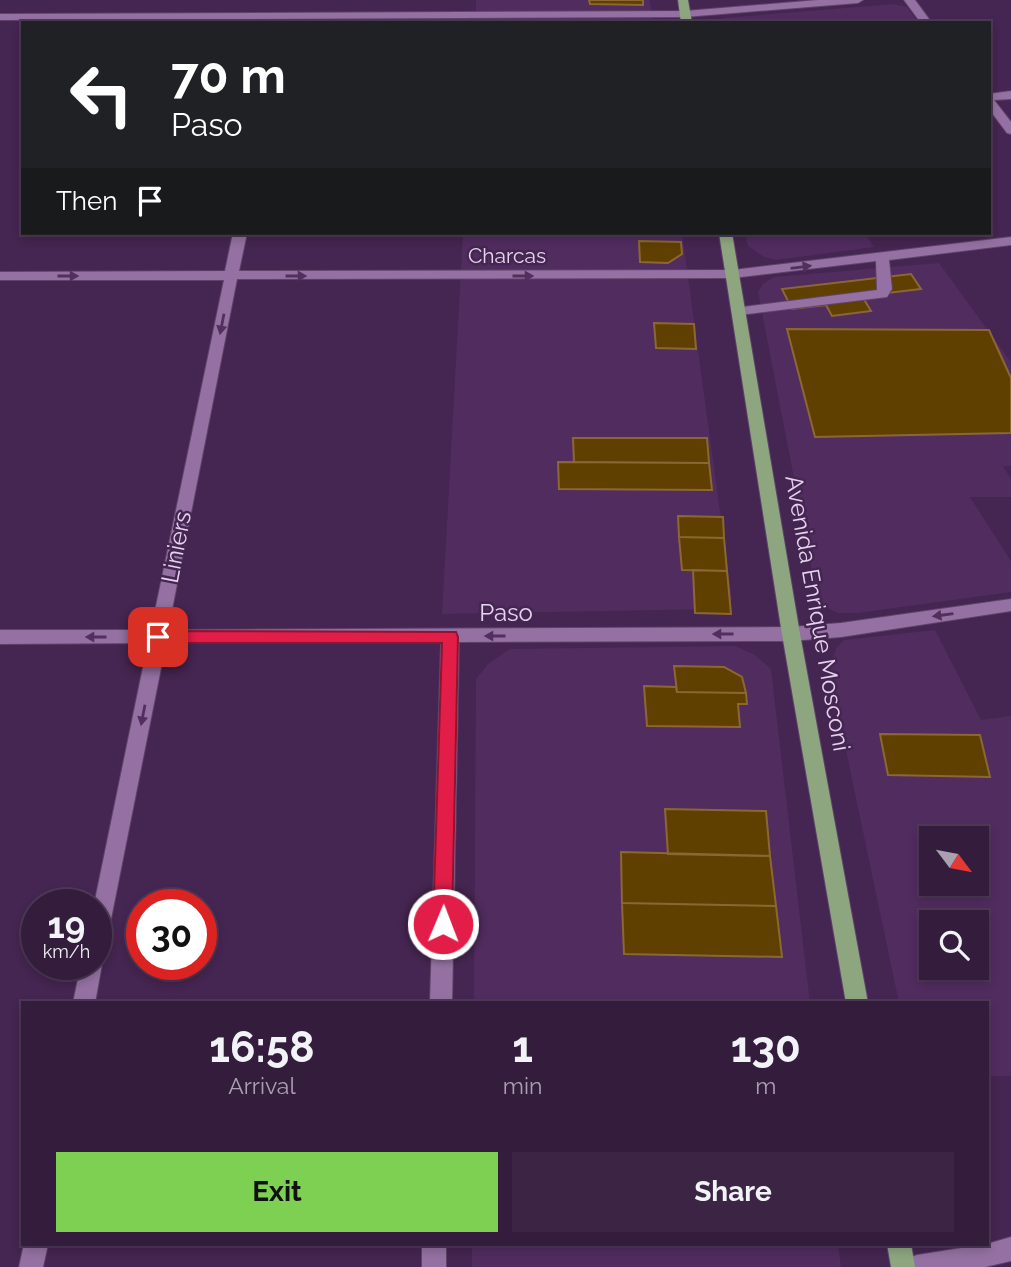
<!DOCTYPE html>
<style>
body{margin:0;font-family:Raleway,sans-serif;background:#3c2544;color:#f1f3f6;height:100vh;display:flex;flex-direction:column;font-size:26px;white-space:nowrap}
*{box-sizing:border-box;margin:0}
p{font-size:23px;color:#a9a1b0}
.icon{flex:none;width:38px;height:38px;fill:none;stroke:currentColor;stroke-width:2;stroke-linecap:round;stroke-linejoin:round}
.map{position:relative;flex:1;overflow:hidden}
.sheet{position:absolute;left:21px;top:1001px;width:968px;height:245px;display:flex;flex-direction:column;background:#341c3d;border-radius:0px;box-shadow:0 4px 10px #0003,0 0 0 2px #4e3a57}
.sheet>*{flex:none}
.hud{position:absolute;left:21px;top:21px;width:970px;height:214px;border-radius:0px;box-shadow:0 4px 10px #0003,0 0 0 2px #4e3a57;background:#202124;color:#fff;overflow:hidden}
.needle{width:46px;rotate:122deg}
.buttons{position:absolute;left:919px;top:826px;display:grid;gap:14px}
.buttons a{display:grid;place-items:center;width:70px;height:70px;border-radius:0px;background:#341c3d;box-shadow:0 4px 10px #0003,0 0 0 2px #4e3a57;font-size:35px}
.speed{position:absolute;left:21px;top:889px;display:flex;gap:14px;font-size:35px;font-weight:700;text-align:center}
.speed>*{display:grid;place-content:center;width:91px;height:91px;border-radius:50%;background:#341c3d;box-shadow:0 4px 10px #0003,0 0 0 2px #4e3a57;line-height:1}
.speed small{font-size:18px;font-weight:400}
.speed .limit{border:10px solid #d22;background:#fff;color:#111}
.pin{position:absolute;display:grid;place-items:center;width:60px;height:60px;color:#fff;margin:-30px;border-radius:14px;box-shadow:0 4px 10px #0006}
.me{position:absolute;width:77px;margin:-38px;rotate:1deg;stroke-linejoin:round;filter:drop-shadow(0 0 5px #0008)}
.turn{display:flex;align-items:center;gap:24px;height:147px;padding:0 35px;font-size:32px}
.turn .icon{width:91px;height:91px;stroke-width:2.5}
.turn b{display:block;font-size:49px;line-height:60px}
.then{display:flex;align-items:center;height:66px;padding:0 35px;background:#0003;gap:14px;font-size:26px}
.eta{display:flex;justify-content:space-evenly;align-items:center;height:119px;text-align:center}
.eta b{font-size:42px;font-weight:700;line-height:49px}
.cta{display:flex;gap:14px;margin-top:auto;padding:14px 35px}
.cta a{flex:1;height:80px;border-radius:0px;background:#7ed053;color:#111;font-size:28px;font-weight:700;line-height:80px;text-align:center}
.cta a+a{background:#3c2544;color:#f1f3f6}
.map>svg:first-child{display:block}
.built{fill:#512c5f;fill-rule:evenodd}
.building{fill:#604000;stroke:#8b6833;stroke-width:2}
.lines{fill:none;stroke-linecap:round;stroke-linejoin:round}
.minor-casing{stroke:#5f4369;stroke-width:2}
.major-casing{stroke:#5f4369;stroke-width:2}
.minor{fill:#9471a2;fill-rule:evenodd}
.major{fill:#8da680;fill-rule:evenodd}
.oneway{fill:#51305d}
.route{fill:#e11d48;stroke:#92132f;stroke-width:2}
.labels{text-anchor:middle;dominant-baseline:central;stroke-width:5;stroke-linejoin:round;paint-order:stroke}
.far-street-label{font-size:21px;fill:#e6d3ee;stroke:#452551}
.street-label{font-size:24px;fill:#e6d3ee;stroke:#452551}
</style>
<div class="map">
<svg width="1011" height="1267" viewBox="0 0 1011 1267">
<rect width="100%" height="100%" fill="#452551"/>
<path class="built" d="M476,0H650L653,23H475Z
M894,4L907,7L919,23H712L724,18Z
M463,233H682L732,599L717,609L442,614Z
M745,233H865L874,247L776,260L764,257L748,246Z
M939,263L1011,362V466H1003L1011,479V497H970L1011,561V592L858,613H838L824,606L816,592L758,292L763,284L774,277Z
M935,630L981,720L1011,716V1076H987V1003H899L831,679L830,668L836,649L844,640ZM931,838H976V884H931ZM931,922H976V968H931Z
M736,646L755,655L771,669L810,1003H474L476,679L488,664L510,649Z
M472,1244H838L841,1267H472Z"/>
<path class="building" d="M589,0H643V5L590,4Z
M639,241L681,242L682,254L668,263L640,262Z
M911,274L921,289L862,296L871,311L832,316L826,305L792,309L782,289Z
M654,323L694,324L696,349L656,348Z
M787,329L989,330L1011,378V433L815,437Z
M573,438H707L709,463L574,462Z
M558,462L709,463L712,490L559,489Z
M678,516L723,517L724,538L679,537Z
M679,537L724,538L727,571L682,570Z
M693,570L727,571L731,614L695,613Z
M674,666L724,667L742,677L746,693L677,692Z
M644,686L676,687L677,692L746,693L747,704H738L740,727L647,726Z
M880,734L980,735L990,777L888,775Z
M665,809L766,811L770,856L668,854Z
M621,852L770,856L776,906L622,903Z
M622,903L776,906L782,957L624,954Z"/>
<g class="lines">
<defs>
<path id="minor" d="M818,0H863L858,3L685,17L0,20V14L685,11Z
M904,0H915L932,23H921Z
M1011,91V99L994,100L1011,122V134L1007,133L989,109V94Z
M233,233H247L239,271L733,270L1011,237V245L889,260L892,289L887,297L740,315L733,311L735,308L877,290L876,261L733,278L237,279L168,630L791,627L841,623L1011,599V611L841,637L791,641L459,642L452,1003H430L441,642L166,643L106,944L103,951L96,953V905H94L148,643L0,644V630H151L224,280H0V272L225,271Z
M96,956L102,964L95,1003H73L81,964H96Z
M1011,1237V1261L985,1267H905L908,1258L917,1255L987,1244Z
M24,1244H48L43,1267H19Z
M422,1244H446V1267H422Z"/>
<path id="major" d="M678,0H688L692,23H681Z
M719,233H732L800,634L868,1003H846L782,634Z
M887,1244H911L915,1267H891Z"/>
</defs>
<use href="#minor" class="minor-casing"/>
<use href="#major" class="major-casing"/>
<use href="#minor" class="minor"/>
<use href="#major" class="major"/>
</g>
<defs><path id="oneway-solid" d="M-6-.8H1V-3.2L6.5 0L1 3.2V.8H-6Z" transform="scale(1.75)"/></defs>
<g class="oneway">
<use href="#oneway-solid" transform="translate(801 267) rotate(-7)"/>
<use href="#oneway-solid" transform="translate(68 276)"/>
<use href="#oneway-solid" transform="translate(296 276)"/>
<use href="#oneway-solid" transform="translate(523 276)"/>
<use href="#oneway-solid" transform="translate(222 324) rotate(101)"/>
<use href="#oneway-solid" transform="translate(943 615) rotate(172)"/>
<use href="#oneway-solid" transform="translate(723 634) rotate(180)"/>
<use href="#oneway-solid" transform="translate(495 636) rotate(180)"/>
<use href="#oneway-solid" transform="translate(96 637) rotate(180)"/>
<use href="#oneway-solid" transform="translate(143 715) rotate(101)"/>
</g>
<path class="route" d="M158,631L456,632L458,637L452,924L449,930L443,933L436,930L433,924L442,643H158L150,637Z"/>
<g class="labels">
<g class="far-street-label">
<text x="507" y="255">Charcas</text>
</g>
<g class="street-label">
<text transform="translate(176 547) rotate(-79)">Liniers</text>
<text x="506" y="612">Paso</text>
<text transform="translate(818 613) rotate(80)">Avenida Enrique Mosconi</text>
</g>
</g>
</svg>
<div class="buttons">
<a><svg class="needle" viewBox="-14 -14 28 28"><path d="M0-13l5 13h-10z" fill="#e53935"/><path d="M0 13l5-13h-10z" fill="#a9a1b0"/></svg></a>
<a><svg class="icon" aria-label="search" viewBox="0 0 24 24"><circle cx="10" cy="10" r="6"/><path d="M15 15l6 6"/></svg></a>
</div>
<div class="speed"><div>19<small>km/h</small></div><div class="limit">30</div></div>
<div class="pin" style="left:158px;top:637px;background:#d93025"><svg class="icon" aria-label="arrive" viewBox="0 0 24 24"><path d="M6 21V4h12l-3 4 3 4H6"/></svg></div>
<svg class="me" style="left:443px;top:924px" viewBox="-20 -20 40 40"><circle r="17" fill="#e11d48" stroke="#fff" stroke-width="3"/><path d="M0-11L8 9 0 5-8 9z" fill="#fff"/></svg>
<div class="hud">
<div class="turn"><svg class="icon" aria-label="left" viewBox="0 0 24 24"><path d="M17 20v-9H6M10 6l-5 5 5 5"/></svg><div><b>70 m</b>Paso</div></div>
<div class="then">Then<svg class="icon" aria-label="arrive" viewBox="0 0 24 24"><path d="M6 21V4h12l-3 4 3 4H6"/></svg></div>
</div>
<section class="sheet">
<div class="eta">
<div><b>16:58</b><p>Arrival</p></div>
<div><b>1</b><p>min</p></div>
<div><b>130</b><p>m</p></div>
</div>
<div class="cta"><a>Exit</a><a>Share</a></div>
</section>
</div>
